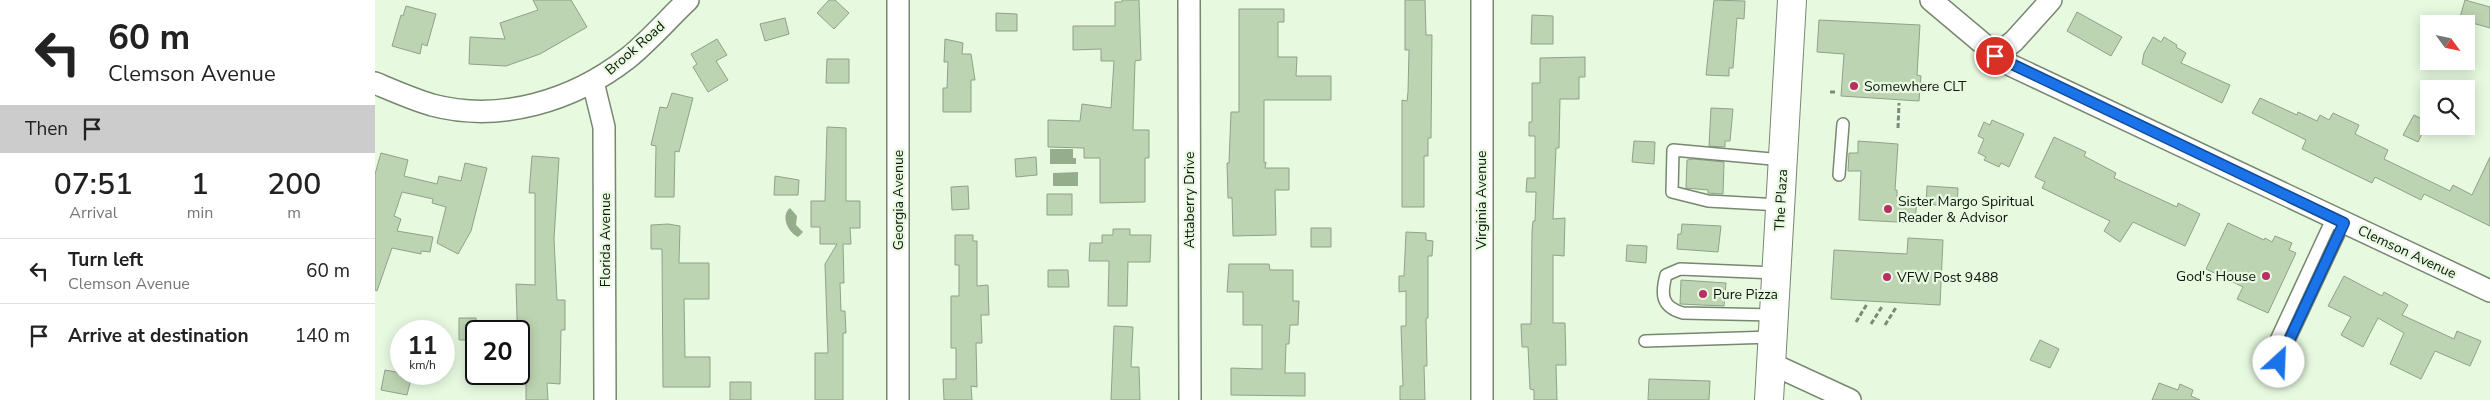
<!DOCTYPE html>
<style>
body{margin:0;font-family:"Nunito Sans",sans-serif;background:#f6f6f6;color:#222;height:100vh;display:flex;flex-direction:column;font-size:19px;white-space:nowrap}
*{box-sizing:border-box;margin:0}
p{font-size:16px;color:#767676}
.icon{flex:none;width:28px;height:28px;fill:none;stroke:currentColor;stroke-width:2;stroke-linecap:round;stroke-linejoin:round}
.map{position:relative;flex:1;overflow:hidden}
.panel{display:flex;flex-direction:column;background:#fff;width:375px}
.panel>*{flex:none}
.hud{background:#fff;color:#222;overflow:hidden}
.needle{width:32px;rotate:123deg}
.controls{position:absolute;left:2045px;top:15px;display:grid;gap:10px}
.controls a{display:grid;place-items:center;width:55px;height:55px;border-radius:0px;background:#fff;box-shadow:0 2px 12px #0003;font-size:25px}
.speed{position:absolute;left:15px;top:320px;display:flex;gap:10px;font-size:25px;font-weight:700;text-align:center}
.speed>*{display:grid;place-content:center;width:65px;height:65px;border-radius:50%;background:#fff;box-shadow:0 2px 12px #0003;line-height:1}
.speed small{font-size:12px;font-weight:400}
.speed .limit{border:2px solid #111;border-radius:8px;background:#fff;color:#111}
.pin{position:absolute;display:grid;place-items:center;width:42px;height:42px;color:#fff;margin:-21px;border:2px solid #fff;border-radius:50%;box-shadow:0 1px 5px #0007}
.me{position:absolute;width:55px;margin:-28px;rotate:25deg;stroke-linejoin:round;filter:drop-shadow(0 0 4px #0008)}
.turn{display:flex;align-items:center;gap:18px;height:105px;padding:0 25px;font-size:22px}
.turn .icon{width:65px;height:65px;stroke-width:2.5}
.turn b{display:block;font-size:35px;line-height:42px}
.then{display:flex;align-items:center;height:48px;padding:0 25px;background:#0003;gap:10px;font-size:19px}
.eta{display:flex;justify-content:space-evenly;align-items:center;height:85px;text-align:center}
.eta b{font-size:30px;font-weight:600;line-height:35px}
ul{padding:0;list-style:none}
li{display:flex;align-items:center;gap:15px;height:65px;padding:0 25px;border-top:1px solid #e0e0e0}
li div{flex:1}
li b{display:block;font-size:19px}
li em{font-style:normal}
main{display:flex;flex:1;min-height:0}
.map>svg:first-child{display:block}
.water{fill:#96ad8c}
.building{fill:#bdd4b2;stroke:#90a189}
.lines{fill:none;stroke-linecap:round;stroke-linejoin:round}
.lane-casing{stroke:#778770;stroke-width:14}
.street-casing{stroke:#778770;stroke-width:24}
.secondary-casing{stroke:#778770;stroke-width:30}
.path{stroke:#7d8a78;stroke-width:3;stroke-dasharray:5 2.5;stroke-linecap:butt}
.lane{stroke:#fff;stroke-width:11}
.street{stroke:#fff;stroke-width:21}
.secondary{stroke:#fff;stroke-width:28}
.route-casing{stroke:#114b97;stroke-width:12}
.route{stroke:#1a73e8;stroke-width:9}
.poi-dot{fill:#ba2e64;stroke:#e7fae0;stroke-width:2}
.labels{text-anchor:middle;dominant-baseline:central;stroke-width:4.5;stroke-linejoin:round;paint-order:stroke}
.street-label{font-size:14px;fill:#10160e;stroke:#e7fae0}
.poi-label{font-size:14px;fill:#10160e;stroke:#e7fae0;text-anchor:start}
</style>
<main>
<section class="panel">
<div class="hud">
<div class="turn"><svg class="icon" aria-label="left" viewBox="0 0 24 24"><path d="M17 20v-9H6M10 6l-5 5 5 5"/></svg><div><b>60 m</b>Clemson Avenue</div></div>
<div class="then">Then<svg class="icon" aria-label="arrive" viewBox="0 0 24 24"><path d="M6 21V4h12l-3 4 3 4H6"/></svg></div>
</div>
<div class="eta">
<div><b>07:51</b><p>Arrival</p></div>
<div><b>1</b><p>min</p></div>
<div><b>200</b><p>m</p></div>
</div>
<ul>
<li><svg class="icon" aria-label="left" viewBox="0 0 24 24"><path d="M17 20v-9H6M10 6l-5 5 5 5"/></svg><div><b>Turn left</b><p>Clemson Avenue</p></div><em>60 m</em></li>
<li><svg class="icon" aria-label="arrive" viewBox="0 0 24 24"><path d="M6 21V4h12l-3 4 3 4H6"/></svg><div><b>Arrive at destination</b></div><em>140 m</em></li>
</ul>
</section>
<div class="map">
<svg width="2115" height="400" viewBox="0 0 2115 400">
<rect width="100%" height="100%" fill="#e7fae0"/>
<path class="water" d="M675,149H698V158H701V164H675Z
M703,172V186H678V173Z
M415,208L422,216L421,225L428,232L423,237C413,232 405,216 415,208Z"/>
<path class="building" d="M158,0H196L212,27L165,54L131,66L94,64L95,37L130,39L125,23L163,10Z
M454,0H460L474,13L459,29L442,13Z
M747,0H764L766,60L760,61L758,130H774V158H770V202L725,203V158H709V148L673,147V120L705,121L707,104L736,108L739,61H726V49L698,50V26H740V2H747Z
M1030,0H1050L1051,35H1057L1056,138H1053V156H1049V207H1027V100L1032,101L1033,92L1034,50H1030Z
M1339,0L1370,1L1369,19L1362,18L1358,68H1354V76L1331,75Z
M2090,0L2115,7V28L2101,24H2083Z
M31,6L61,14L52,46L47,44L45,54L17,46L26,15L28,16Z
M864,9H909V22H903V57H922L921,76H956V100H889V163L891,162L890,168H914V190H900L901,235L858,236L857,198H853L852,163H854L856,112H864Z
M1702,12L1747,37L1736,56L1692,31Z
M621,13L642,14V31H621Z
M1157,15L1178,16V44H1156Z
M410,18L414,34L390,41L385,24Z
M1444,20L1545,25L1542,75L1546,76L1544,101L1466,96L1469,54L1442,52Z
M1778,37L1786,42L1789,37L1802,45L1801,47L1811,53L1806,63L1855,85L1847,103L1767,64L1769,53Z
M342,39L352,55L341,61L353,80L333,92L318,67L322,64L316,54Z
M570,39L588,43L587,54H596L600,80H596V112H568V88H572L573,62H569Z
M1210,57V77H1204V99H1185L1184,148H1181L1178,219L1190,218L1189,256L1178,255V323H1190L1191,365H1181L1182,400H1159V390L1155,389L1153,347H1147L1146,324H1156L1157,232L1158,221H1160L1161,192H1151L1152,178H1160V136H1154V122H1157V83H1165V58Z
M452,59H474V83H451Z
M297,93L318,98L304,152L300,151L299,197H280L281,146L276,145L285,107L292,108Z
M1885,98L1922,115L1923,112L1942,121L1945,115L1954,120L1958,113L1984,125L1980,134L2013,150L2009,159L2075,191L2078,185L2097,195L2115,157V226L2049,194L2046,200L2000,177L1997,183L1927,149L1931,140L1877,113Z
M1336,108L1358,109L1355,141H1350V147L1334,146Z
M2039,115L2053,122L2043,142L2028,135Z
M1617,120L1649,134L1634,167L1626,163L1624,167L1609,160L1611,157L1603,153L1609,139L1603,136L1609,122L1615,125Z
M452,127L471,128V201H485V228H475L476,244H468L469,283H465L466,311H470L471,333H468V400H440V353H453L450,264L462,244H445V227H436V201H450Z
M1679,137L1711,152L1709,156L1741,173L1739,178L1802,207L1803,203L1825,214L1810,246L1758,222L1745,242L1729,231L1735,221L1667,188L1670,182L1660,177Z
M1259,141L1280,142L1279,164L1257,162Z
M1483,141L1523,144L1520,190H1522V197L1542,198L1540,223L1484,220L1486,171H1473L1474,153H1483Z
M6,153L33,160L29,176L62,184L64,176L86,181L90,163L112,168L96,231L83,254L62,243L71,207L57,203L58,199L27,192L19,216L26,219L22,231L58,237L55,252L46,251V254L17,248L2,291L0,290V174Z
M157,156L184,158L179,239L182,300H190V330H186L185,384L172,383L173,400H151V383H144L141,284L160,285V193H154Z
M661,157L662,175L641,177L640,159Z
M1318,159L1349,162L1348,194L1333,193V190L1311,188L1312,160Z
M400,176L424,180L423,195H399Z
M593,186L594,209L577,210L576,187Z
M1552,186L1583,188L1582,207L1551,204Z
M672,194H697V215H672Z
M1853,223L1889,240L1890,238L1897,242L1900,236L1917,243L1914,250L1921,253L1893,313L1862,299L1868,287L1831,269Z
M293,224L305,226L304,263H334V299H309L310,357H335V387H288L287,249H276V225Z
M1307,224L1346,226L1343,252L1302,249L1303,234H1306Z
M936,228H956V247H936Z
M738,229H755V235H776L775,262H753L752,306H733L734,261H714L715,243H727V235H738Z
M1031,232L1051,233V240L1058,241L1057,256H1053V318H1051L1052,366H1049L1050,400H1025V386H1028L1026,326H1031V291L1024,292V276H1029Z
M580,235H598V241H602V286L613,285L614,315H606L607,343H601L602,387L596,386L597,400H569L568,379H581V348H576V296H584V265H580Z
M1533,238L1568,240L1565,305L1456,299L1459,250L1532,254Z
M1252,245L1272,246L1271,263L1251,261Z
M854,264H894L895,270H918V301H924L923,325H915L914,344H911L910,373H930V396L856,395V368L887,369V325H868V292H852Z
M673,270H693L694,287H673Z
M1969,276L2007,296L2009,292L2033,305L2027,315L2079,339L2082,331L2106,341L2095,366L2060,351L2046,379L2015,364L2029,333L2003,318L1988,347L1966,335L1976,317L1953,306Z
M1306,280L1351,283L1349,306L1305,304Z
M84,318H101V340H84Z
M739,326L758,327L756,367H764L765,400H736Z
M1665,340L1684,349L1675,368L1655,360Z
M10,370L37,375L32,395L6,390Z
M1274,379L1335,381L1334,400H1273Z
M355,382H376V400H355Z
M1784,383L1803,390L1805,384L1818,390L1816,396L1825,400H1777Z"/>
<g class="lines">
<defs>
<path id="lane" d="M1464,175L1468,124
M1406,205L1333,201L1297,192L1298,150L1408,160
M1399,315L1308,313C1286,307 1286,294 1291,275L1305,269L1401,273
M1270,341L1397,337
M1893,357L1958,217
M1904,362L1969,223"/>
<path id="street" d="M523,0V400
M814,0L815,400
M1107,0V400
M1556,0L1631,63L2115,291
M1620,56L1639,41L1676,0
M218,82L229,127L230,400
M0,83C19,91 37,99 57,105C125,123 198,101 253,58C274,41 293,19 313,0
M1395,363L1475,400"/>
<path id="secondary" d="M1394,400L1417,0"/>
</defs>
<use href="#lane" class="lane-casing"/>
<use href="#street" class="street-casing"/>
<use href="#secondary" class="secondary-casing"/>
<path class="path" d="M1455,92H1460
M1523,128L1524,103
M1481,322L1492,304
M1496,324L1508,305
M1510,325L1522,306"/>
<use href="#lane" class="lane"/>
<use href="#street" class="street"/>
<use href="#secondary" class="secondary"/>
</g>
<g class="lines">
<defs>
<path id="route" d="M1620,56L1969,223L1904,362"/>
</defs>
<use href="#route" class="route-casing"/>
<use href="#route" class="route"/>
</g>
<g class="poi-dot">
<circle cx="1479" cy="86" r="5"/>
<circle cx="1513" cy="209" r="5"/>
<circle cx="1891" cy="276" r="5"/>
<circle cx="1512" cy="277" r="5"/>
<circle cx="1328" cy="294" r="5"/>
</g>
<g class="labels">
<g class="street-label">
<text transform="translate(260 48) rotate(-41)">Brook Road</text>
<text transform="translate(523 200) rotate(-90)">Georgia Avenue</text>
<text transform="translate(814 200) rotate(-90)">Attaberry Drive</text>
<text transform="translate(1106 200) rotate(-90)">Virginia Avenue</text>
<text transform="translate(1406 200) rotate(-87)">The Plaza</text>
<text transform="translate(230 240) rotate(-90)">Florida Avenue</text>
<text transform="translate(2032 252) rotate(25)">Clemson Avenue</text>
</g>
<g class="poi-label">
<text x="1489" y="86">Somewhere CLT</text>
<text x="1523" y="201">Sister Margo Spiritual<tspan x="1523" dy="16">Reader &amp; Advisor</tspan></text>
<text x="1881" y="276" text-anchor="end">God's House</text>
<text x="1522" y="277">VFW Post 9488</text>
<text x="1338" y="294">Pure Pizza</text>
</g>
</g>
</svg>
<div class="controls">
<a><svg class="needle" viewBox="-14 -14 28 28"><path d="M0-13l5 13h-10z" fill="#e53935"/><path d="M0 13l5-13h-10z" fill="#767676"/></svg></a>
<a><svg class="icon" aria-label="search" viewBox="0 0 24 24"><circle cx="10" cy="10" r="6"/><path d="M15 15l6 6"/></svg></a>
</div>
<div class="speed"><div>11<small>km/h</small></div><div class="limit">20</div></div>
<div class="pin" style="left:1620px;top:56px;background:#d93025"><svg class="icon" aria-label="arrive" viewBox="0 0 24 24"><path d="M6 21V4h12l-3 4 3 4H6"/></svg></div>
<svg class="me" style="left:1904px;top:362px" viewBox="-20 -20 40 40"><circle r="19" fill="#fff"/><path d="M0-13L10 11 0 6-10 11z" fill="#1a73e8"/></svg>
</div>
</main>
